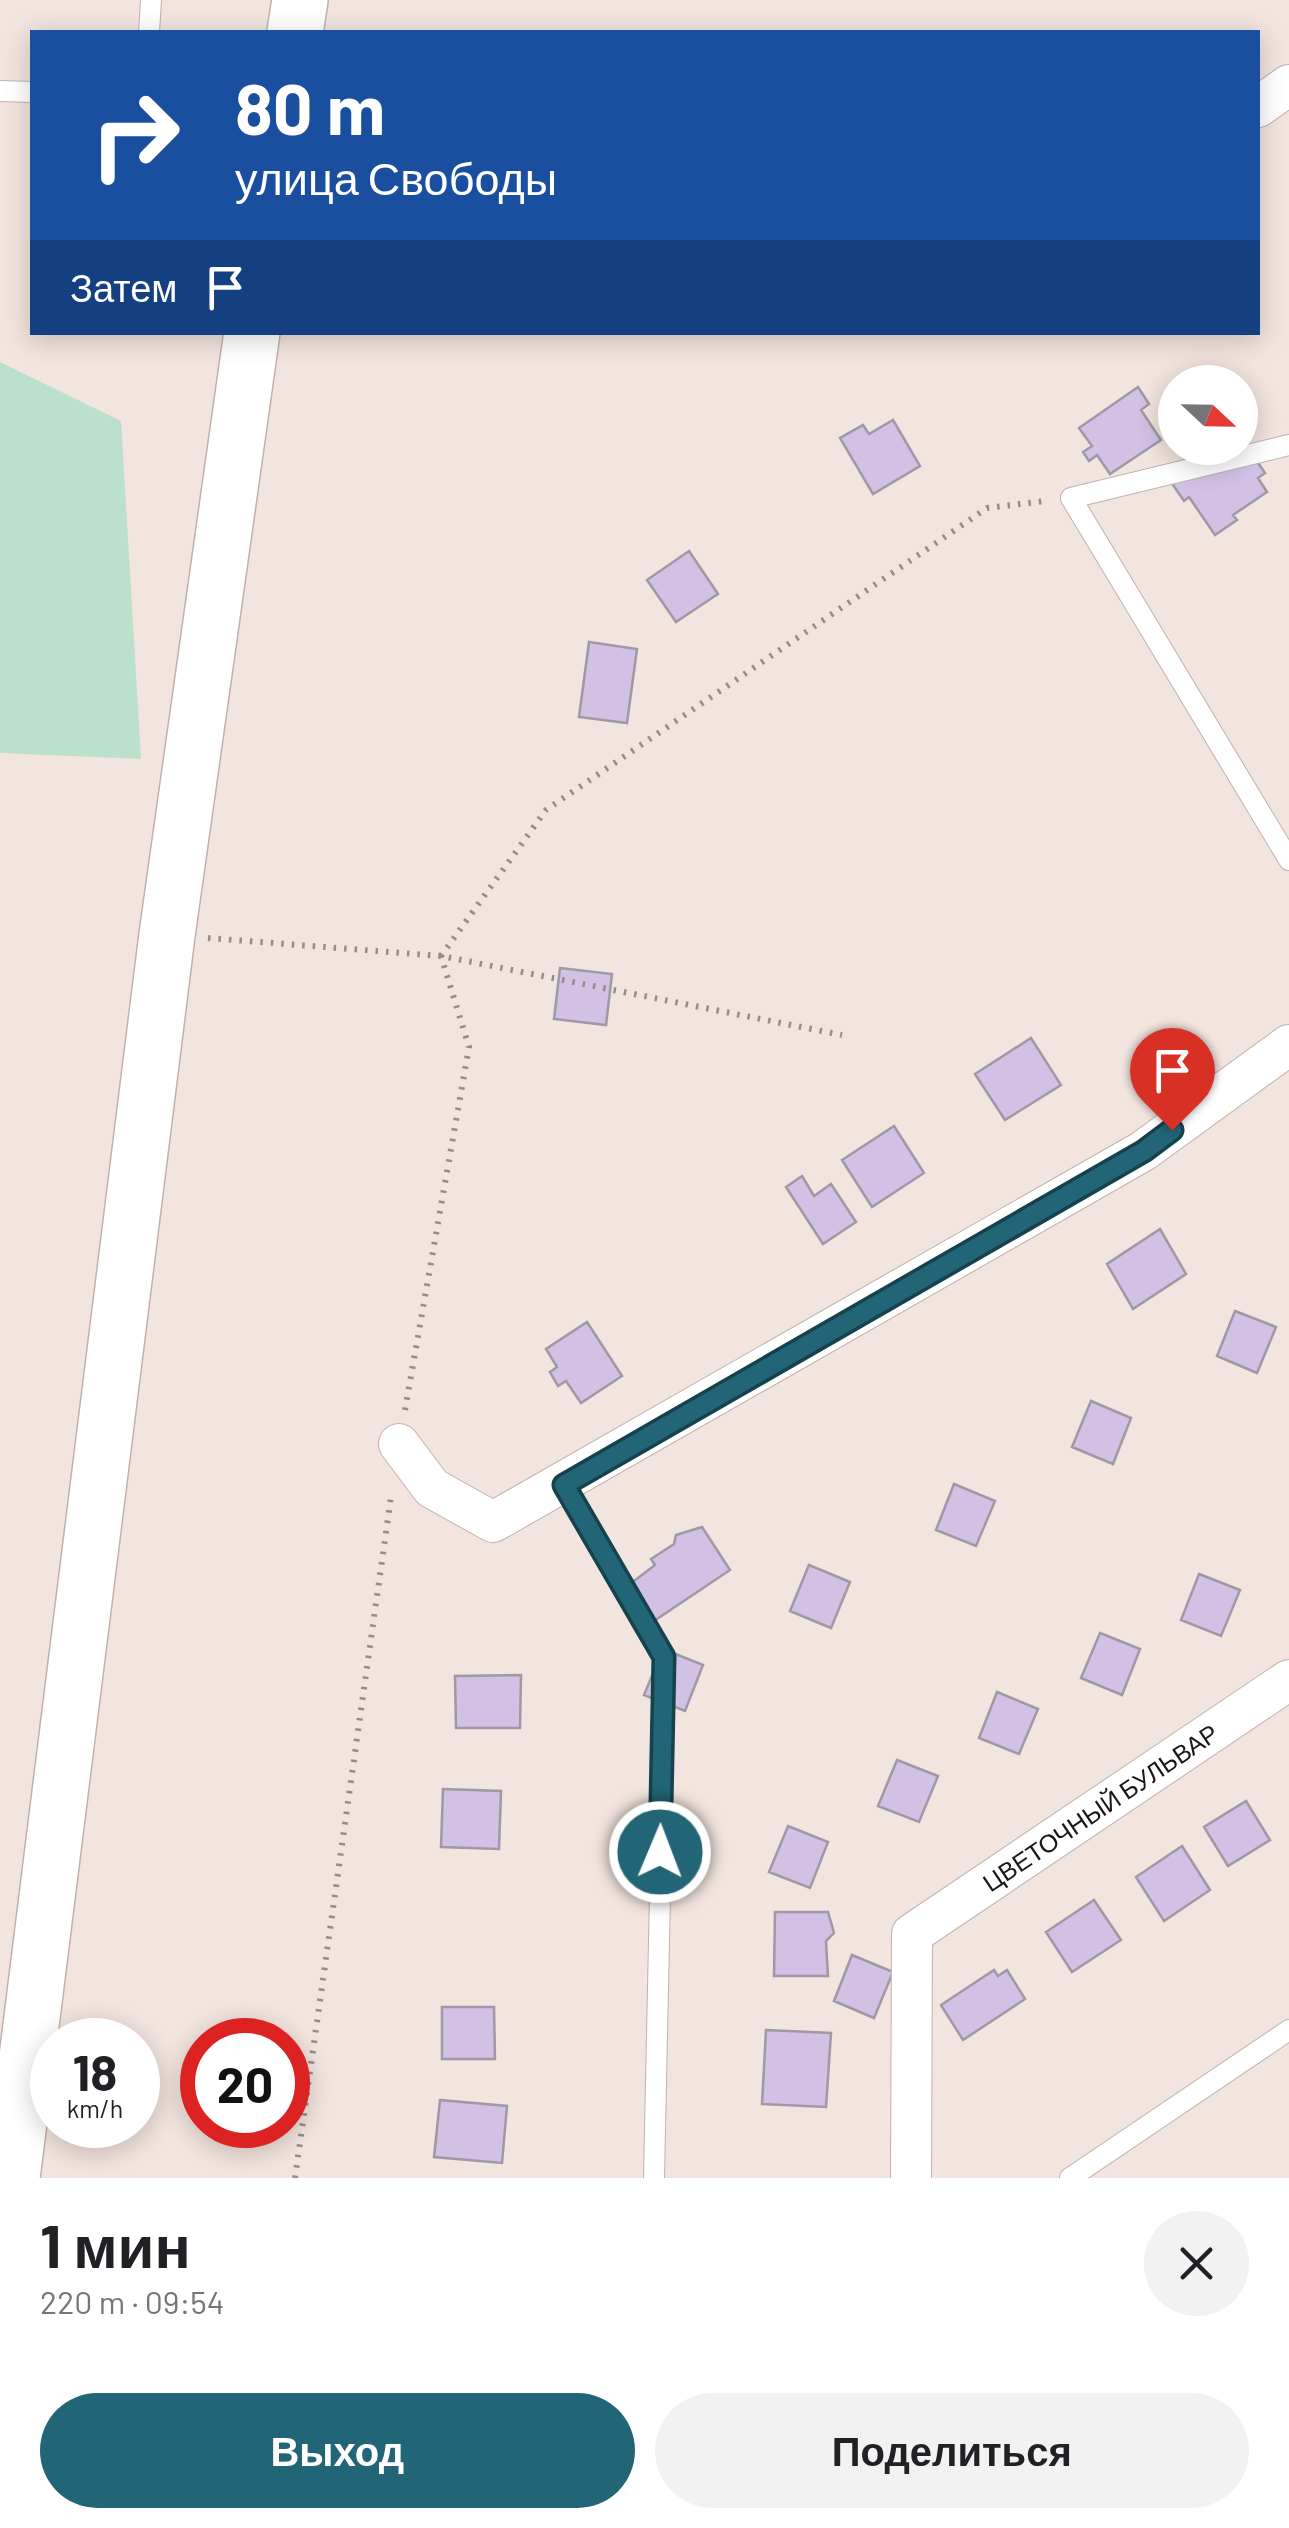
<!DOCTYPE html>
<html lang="ru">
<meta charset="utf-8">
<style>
body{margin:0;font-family:Barlow,sans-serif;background:#f2f2f2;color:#202124;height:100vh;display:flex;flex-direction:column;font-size:38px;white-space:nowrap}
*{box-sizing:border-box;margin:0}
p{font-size:32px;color:#757577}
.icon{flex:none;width:55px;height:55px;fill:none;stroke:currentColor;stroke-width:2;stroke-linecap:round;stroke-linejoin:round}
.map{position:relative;height:2178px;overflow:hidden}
.sheet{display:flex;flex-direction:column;background:#fff;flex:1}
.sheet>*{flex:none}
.guide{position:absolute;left:30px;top:30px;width:1230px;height:305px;border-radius:0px;box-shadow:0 5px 25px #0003;background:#1a4fa0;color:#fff;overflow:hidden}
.needle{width:65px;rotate:112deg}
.fabs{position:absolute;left:1158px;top:365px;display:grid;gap:20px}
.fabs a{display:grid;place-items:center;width:100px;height:100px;border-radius:50%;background:#fff;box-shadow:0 5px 25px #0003;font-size:50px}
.speed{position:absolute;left:30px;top:2018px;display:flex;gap:20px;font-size:50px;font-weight:700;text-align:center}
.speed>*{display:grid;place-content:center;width:130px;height:130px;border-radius:50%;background:#fff;box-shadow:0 5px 25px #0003;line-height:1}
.speed small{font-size:25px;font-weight:400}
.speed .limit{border:15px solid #d22;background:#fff;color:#111}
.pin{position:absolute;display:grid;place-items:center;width:85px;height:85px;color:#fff;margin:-102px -42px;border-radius:50% 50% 50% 0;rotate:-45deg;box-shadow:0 0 10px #0007}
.pin .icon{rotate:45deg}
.me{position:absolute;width:110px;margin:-55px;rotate:1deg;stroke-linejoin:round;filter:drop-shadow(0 0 8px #0008)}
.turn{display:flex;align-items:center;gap:35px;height:210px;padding:0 40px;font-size:45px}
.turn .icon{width:130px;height:130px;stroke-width:2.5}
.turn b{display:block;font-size:70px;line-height:85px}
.then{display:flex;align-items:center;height:95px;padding:0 40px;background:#0003;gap:20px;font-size:38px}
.round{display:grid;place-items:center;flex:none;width:105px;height:105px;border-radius:52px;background:#f2f2f2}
.overview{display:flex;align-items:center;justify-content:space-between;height:170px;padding:0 40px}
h1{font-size:60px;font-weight:700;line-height:75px}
.button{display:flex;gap:20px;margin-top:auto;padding:20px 40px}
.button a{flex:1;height:115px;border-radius:60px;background:#216577;color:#fff;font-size:40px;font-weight:700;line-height:115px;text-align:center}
.button a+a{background:#f2f2f2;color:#202124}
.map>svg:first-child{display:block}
.green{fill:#bbe0cb}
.building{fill:#d1c1e5;stroke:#9e99a5;stroke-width:2.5}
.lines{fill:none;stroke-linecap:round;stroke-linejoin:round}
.lane-casing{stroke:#c0b2ac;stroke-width:22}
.street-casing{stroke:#c0b2ac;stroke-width:42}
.secondary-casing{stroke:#c0b2ac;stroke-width:58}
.path{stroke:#968c88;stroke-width:6;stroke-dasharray:2.5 8;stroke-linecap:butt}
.lane{stroke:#fff;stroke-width:20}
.street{stroke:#fff;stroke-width:40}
.secondary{stroke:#fff;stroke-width:55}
.route-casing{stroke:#15424d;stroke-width:25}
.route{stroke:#216577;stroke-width:18}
.labels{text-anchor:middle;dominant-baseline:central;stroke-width:10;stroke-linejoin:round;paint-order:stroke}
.street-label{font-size:25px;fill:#1b1715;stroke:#fff}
</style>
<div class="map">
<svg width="1289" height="2178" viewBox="0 0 1289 2178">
<rect width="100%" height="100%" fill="#f2e4de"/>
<path class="green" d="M0,362L121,421L141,759L0,753Z"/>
<path class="building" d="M1138,387L1149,404L1141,410L1161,440L1110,474L1097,455L1089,461L1083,452L1092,446L1079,428Z
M893,420L920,466L873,494L840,438L863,425L869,434Z
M1221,448L1249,450L1265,473L1258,478L1267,492L1233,515L1237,520L1215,535L1189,497L1184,501L1171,482Z
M689,551L718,594L676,622L647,580Z
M589,642L637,649L627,723L579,717Z
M560,968L612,974L606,1025L554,1019Z
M1031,1038L1061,1085L1005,1120L975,1074Z
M894,1126L924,1173L872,1207L842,1160Z
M802,1176L814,1196L831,1184L856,1222L823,1244L786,1187Z
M1160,1229L1186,1274L1133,1309L1107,1264Z
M1235,1311L1276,1327L1257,1373L1217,1356Z
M587,1322L622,1376L581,1403L566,1381L558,1386L550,1372L557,1367L546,1349Z
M1091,1401L1131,1418L1113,1464L1072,1447Z
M954,1484L995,1501L976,1546L936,1530Z
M702,1527L730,1570L654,1621L630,1584L655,1565L651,1559L674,1544L676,1535Z
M809,1565L850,1582L831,1628L790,1611Z
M1199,1574L1240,1590L1221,1636L1181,1620Z
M1100,1633L1140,1649L1122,1695L1081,1678Z
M663,1649L703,1665L685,1711L644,1695Z
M521,1675L520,1728H456L455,1676Z
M997,1692L1038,1709L1019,1754L979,1738Z
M897,1760L938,1776L919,1822L878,1806Z
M443,1789L501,1791L499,1849L441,1847Z
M1246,1801L1270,1840L1228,1866L1204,1827Z
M788,1826L828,1842L810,1888L769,1872Z
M1182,1846L1210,1890L1164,1921L1136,1877Z
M1094,1900L1121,1940L1072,1972L1046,1932Z
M775,1912H828L834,1933L826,1941L828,1976H774Z
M852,1955L893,1972L874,2018L834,2001Z
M994,1970L998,1976L1007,1970L1025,1999L963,2040L941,2005Z
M442,2007H494L495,2059H442Z
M766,2030L831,2033L826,2107L762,2104Z
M440,2100L507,2106L502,2163L434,2157Z"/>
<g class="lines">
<defs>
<path id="lane" d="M149,32L151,0
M0,91L32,92
M1289,445L1071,498L1289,860
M564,1485L665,1657L654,2178
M1070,2178L1289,2030"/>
<path id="street" d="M1258,107L1289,85
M399,1444L432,1488L493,1522L1143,1151L1289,1045
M911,2178L912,1934L1289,1680"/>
<path id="secondary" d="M295,32L300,0
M12,2178L167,935L252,332"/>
</defs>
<use href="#lane" class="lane-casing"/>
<use href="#street" class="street-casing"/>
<use href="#secondary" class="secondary-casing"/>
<path class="path" d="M208,938L441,956L842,1035
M441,956L546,810L987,508L1046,501
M405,1410L469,1047L441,956
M295,2178L391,1497"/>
<use href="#lane" class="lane"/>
<use href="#street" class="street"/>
<use href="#secondary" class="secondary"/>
</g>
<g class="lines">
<defs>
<path id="route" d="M660,1852L664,1657L564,1485L1144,1151L1172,1130"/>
</defs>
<use href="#route" class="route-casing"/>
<use href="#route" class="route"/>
</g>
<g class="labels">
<g class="street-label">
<text transform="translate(1100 1807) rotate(-34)">ЦВЕТОЧНЫЙ БУЛЬВАР</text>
</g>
</g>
</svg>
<div class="fabs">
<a><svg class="needle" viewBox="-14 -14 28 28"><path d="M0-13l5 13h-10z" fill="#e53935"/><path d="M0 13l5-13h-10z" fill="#757577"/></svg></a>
</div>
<div class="speed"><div>18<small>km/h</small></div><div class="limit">20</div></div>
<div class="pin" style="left:1172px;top:1130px;background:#d93025"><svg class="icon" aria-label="arrive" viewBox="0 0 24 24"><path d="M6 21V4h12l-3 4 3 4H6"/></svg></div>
<svg class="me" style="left:660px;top:1852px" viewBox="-20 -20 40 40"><circle r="17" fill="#216577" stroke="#fff" stroke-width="3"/><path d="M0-11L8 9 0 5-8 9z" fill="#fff"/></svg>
<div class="guide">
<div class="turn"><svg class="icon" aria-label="right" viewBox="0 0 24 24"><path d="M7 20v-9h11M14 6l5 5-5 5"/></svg><div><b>80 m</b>улица Свободы</div></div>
<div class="then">Затем<svg class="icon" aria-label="arrive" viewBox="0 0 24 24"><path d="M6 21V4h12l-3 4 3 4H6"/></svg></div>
</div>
</div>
<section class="sheet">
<div class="overview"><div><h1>1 мин</h1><p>220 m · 09:54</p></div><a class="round"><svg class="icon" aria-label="close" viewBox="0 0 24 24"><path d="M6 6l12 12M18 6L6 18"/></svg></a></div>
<div class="button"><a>Выход</a><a>Поделиться</a></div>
</section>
